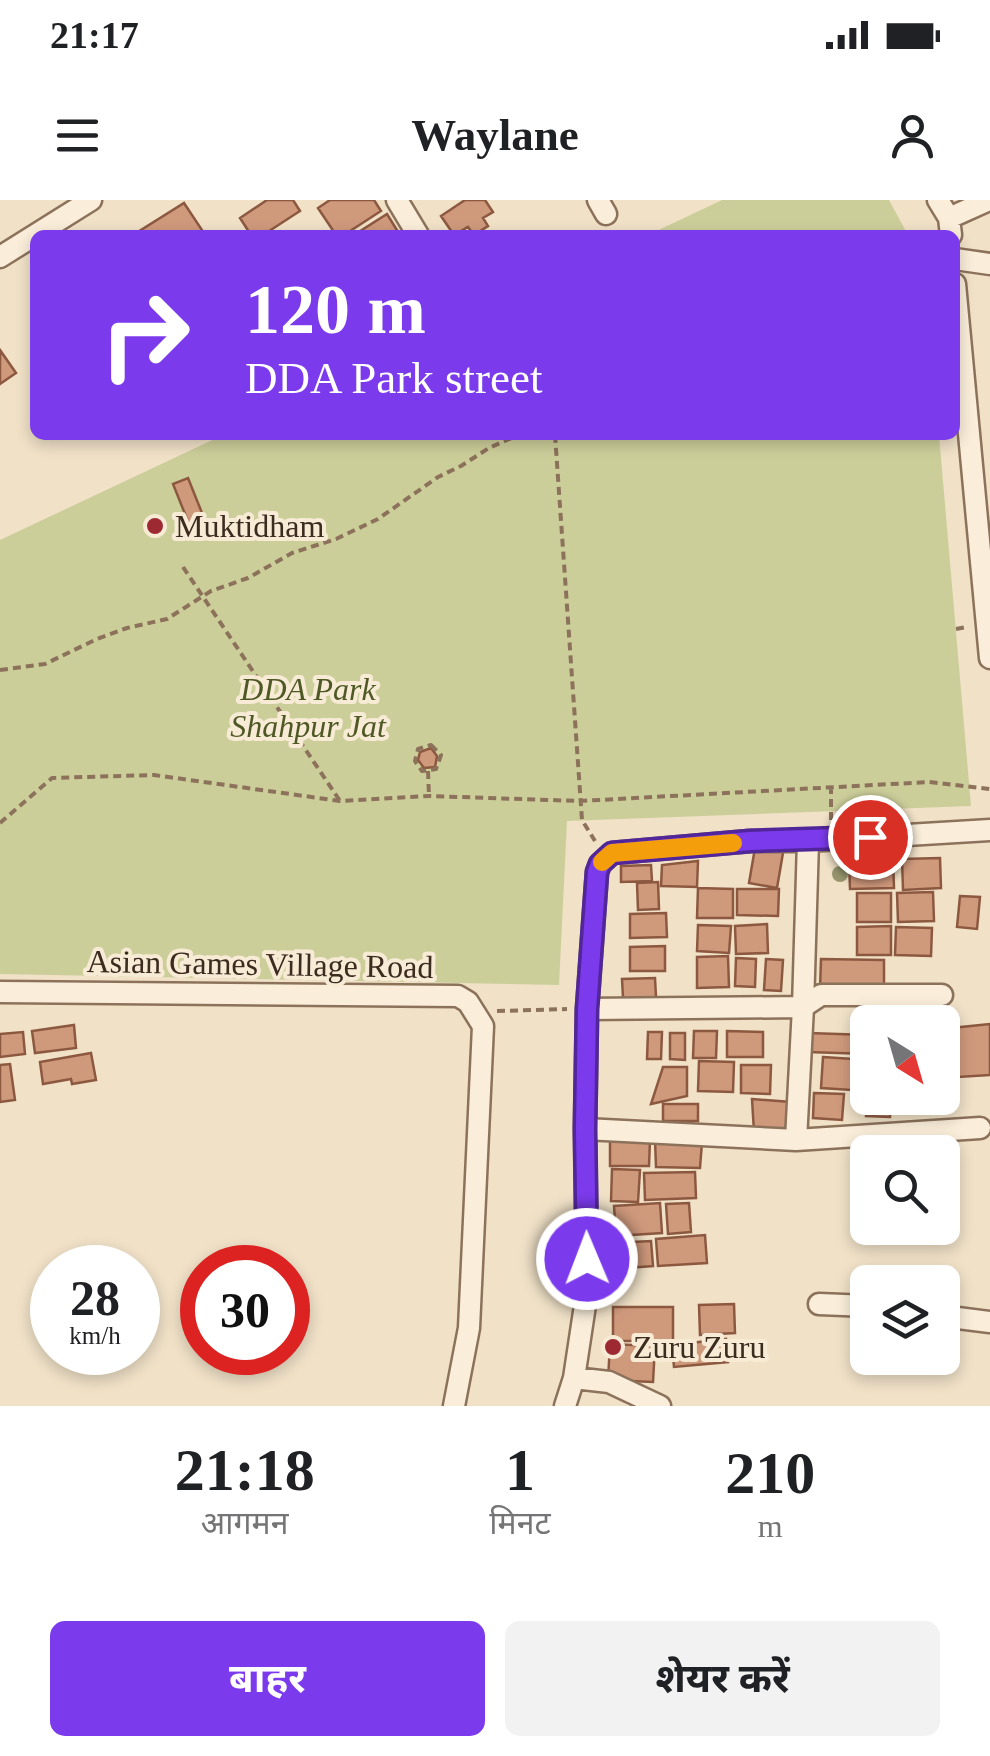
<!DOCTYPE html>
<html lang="hi">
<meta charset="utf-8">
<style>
body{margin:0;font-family:"Times New Roman","Noto Sans Devanagari",serif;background:#f2f2f2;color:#202124;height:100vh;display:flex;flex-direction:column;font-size:38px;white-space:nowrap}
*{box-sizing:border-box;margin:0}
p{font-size:32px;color:#757577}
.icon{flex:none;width:55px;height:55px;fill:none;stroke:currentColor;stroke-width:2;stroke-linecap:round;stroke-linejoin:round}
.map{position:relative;height:1206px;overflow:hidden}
.details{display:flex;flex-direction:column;background:#fff;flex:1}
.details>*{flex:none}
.guide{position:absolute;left:30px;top:30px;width:930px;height:210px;border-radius:15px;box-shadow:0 5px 15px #0003;background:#7c3aed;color:#fff;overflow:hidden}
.needle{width:65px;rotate:143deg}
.fabs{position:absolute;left:850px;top:805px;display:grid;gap:20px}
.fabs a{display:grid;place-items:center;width:110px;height:110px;border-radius:15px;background:#fff;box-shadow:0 5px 15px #0003;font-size:50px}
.speed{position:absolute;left:30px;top:1045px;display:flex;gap:20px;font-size:50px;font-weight:700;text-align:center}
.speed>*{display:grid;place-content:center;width:130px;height:130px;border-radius:50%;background:#fff;box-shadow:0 5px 15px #0003;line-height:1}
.speed small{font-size:25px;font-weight:400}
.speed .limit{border:15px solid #d22;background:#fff;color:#111}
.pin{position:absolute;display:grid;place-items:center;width:85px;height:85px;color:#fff;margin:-42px;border:5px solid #fff;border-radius:50%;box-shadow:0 2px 10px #0007}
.me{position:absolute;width:110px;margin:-55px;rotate:359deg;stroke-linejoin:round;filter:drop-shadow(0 0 8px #0008)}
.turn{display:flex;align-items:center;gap:35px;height:210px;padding:0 50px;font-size:45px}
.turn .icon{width:130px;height:130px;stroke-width:2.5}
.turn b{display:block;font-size:70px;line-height:85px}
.eta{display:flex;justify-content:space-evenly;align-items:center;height:170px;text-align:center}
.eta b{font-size:60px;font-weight:700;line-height:70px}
.cta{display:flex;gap:20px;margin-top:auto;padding:20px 50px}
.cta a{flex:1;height:115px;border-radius:15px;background:#7c3aed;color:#fff;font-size:40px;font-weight:700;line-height:115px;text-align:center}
.cta a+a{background:#f2f2f2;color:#202124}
.status{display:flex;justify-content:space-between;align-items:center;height:70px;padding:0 50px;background:#fff;direction:ltr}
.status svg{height:28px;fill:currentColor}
header{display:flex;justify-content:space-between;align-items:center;height:130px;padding:0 50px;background:#fff;font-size:45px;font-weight:700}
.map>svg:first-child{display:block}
.green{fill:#ccce9a}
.building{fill:#cf997c;stroke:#8c5940;stroke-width:2.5}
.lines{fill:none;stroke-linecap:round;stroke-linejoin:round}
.street-casing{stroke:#8c725b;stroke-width:25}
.path{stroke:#8c725b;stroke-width:4;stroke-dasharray:8 5;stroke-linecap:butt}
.street{stroke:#faeeda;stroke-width:20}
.tree{fill:#97966e}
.route-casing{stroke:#51269a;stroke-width:25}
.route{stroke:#7c3aed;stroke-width:18}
.slow{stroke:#f59e0b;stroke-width:18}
.poi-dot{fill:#9d2a32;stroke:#f7ebd6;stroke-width:4}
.labels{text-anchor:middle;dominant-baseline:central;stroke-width:8;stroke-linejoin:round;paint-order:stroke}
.poi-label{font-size:32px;fill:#3c2b1f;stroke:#f7ebd6;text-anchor:start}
.park-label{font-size:32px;font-style:italic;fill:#4f5925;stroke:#f7ebd6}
.street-label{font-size:32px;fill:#3c2b1f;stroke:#f7ebd6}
</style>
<div class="status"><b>21:17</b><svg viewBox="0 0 49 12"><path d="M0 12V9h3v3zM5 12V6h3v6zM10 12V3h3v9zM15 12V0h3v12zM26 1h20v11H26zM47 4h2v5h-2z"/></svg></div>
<header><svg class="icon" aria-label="menu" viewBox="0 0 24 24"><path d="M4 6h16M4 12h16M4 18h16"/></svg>Waylane<svg class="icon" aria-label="person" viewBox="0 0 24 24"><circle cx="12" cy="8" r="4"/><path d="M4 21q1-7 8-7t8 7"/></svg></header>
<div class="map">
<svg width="990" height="1206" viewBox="0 0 990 1206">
<rect width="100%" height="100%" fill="#f0e1c7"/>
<path class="green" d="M722,0H889L908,35H648Z
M223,235H939L971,606L567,621L559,785L0,774V340Z"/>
<path class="building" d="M267,0H293L300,11L263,35H251L240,18Z
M330,0H374L381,11L344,35H336L318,8Z
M465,0H485L493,12L483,18L488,26L474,35L468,27L454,35L441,16Z
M184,3L202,30L194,35H133Z
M387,14L400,35H354Z
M0,150L16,173L0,184Z
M188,278L204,318L189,324L173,284Z
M431,548L437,556L435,567L424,568L418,560L420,552Z
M756,642L784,647L777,688L749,683Z
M940,658L941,688L903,690L902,659Z
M849,659H893L894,688L850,689Z
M698,661L697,687L661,686L662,665Z
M651,665L652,681L621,682V666Z
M658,682L659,709L638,710L637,683Z
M698,688L733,689V718H697Z
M737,689H779L778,716L737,715Z
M933,692L934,721L898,722L897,693Z
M857,693H891V722H857Z
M960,696L980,697L977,729L957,727Z
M666,713L667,737L630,738V714Z
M767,724L768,753L736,754L735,726Z
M698,725L731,726L729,753L697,751Z
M891,726V755H857V727Z
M896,727L932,728L931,756L895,755Z
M665,746V771H630V747Z
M728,756L729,787L697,788V757Z
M736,758L756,759L755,787L735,786Z
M766,759L783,760L781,791L764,790Z
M821,759L884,760V792L820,790Z
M655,778L656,797L623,798L622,779Z
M990,824V875L942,878V829Z
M74,825L76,848L35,853L32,831Z
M694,831H717L716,858H693Z
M727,831L763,832V857H727Z
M23,832L25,854L0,857V834Z
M648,832H662L661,859H647Z
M670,833H685V860L670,859Z
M808,833L868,835V854L808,852Z
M91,853L96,880L72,884L71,879L43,884L40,862Z
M823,857L868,860V891L821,888Z
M699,861L734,862L733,892L698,891Z
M10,864L15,900L0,902V865Z
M741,865H771L770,894L741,893Z
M663,867H687V896L651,904Z
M814,893L844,894L842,920L813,918Z
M867,895L868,898H891L890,917L866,916Z
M752,899L791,902V933L754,932Z
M663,904H698V921H663Z
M610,940H650L649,966H610Z
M655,940L702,942L700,968L656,967Z
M612,969L640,970L638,1002L611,1001Z
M695,972L696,998L645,1000L644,973Z
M660,1003L662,1033L616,1036L614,1006Z
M689,1003L691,1032L668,1034L666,1004Z
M705,1035L707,1063L658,1066L656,1039Z
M651,1041L653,1066L614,1069L612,1043Z
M734,1104L735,1133L700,1135L699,1105Z
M613,1107H673V1141H613Z
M726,1139L728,1162L674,1167L672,1145Z
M610,1144L655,1146L653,1182L608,1180Z"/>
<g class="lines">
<defs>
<path id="street" d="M397,0L418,35
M598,0L606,14
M938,0L949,18L951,35
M949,18L989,0
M0,57L91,0
M955,59L990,64
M955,84L990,458
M0,792L458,796L468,802L483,826L469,1128L454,1206
M587,809L803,807L821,795H942
M585,929L796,940L980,928
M796,940L803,807L808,641
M819,1104L868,1106
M942,1116L990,1122
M574,1178L609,1182L660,1206
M565,1206L574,1178L587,1092L585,929L587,809L597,672L600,664L612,653L750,641H808L990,630"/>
</defs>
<use href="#street" class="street-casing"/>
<path class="path" d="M555,235L582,620L595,641
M183,367L340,601
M956,429L966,427
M0,470L45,464L97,439L127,428L167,419L211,391L248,378L292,353L336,339L378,319L438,277L461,266L489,248L518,235
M431,545L441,555L436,569L422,571L415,561L418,549Z
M428,571L429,596
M831,620V589
M0,623L52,578L154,575L340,601L429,596L580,601L929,582L990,589
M497,811L567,809"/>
<use href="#street" class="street"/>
</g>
<circle class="tree" cx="840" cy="674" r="8"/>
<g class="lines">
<defs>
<path id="route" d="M587,1059L585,929L587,809L597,672L600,664L612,653L750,641L870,637"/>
</defs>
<use href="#route" class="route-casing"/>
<use href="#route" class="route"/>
<path class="slow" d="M602,662L612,653L733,643"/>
</g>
<g class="poi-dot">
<circle cx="155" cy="326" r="10"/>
<circle cx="613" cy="1147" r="10"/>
</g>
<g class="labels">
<g class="poi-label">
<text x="175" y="326">Muktidham</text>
<text x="633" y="1147">Zuru Zuru</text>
</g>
<g class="park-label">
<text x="308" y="489">DDA Park<tspan x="308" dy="37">Shahpur Jat</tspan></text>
</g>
<g class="street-label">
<text transform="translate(260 764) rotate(1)">Asian Games Village Road</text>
</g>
</g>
</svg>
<div class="fabs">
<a><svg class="needle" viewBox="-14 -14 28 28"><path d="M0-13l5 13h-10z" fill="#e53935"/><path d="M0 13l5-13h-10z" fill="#757577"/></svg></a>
<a><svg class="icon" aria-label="search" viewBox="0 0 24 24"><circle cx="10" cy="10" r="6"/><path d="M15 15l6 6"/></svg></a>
<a><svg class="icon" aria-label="layers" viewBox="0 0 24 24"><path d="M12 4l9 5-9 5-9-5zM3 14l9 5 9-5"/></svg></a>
</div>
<div class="speed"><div>28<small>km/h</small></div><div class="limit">30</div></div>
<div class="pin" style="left:870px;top:637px;background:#d93025"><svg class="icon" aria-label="arrive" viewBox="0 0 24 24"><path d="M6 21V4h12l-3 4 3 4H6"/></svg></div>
<svg class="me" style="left:587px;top:1059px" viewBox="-20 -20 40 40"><circle r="17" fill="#7c3aed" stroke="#fff" stroke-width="3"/><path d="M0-11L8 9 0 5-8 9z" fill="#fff"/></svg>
<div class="guide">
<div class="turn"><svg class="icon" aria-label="right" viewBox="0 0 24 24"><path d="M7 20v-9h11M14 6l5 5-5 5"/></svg><div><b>120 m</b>DDA Park street</div></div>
</div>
</div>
<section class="details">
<div class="eta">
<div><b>21:18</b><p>आगमन</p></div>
<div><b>1</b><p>मिनट</p></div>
<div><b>210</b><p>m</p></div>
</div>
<div class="cta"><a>बाहर</a><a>शेयर करें</a></div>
</section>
